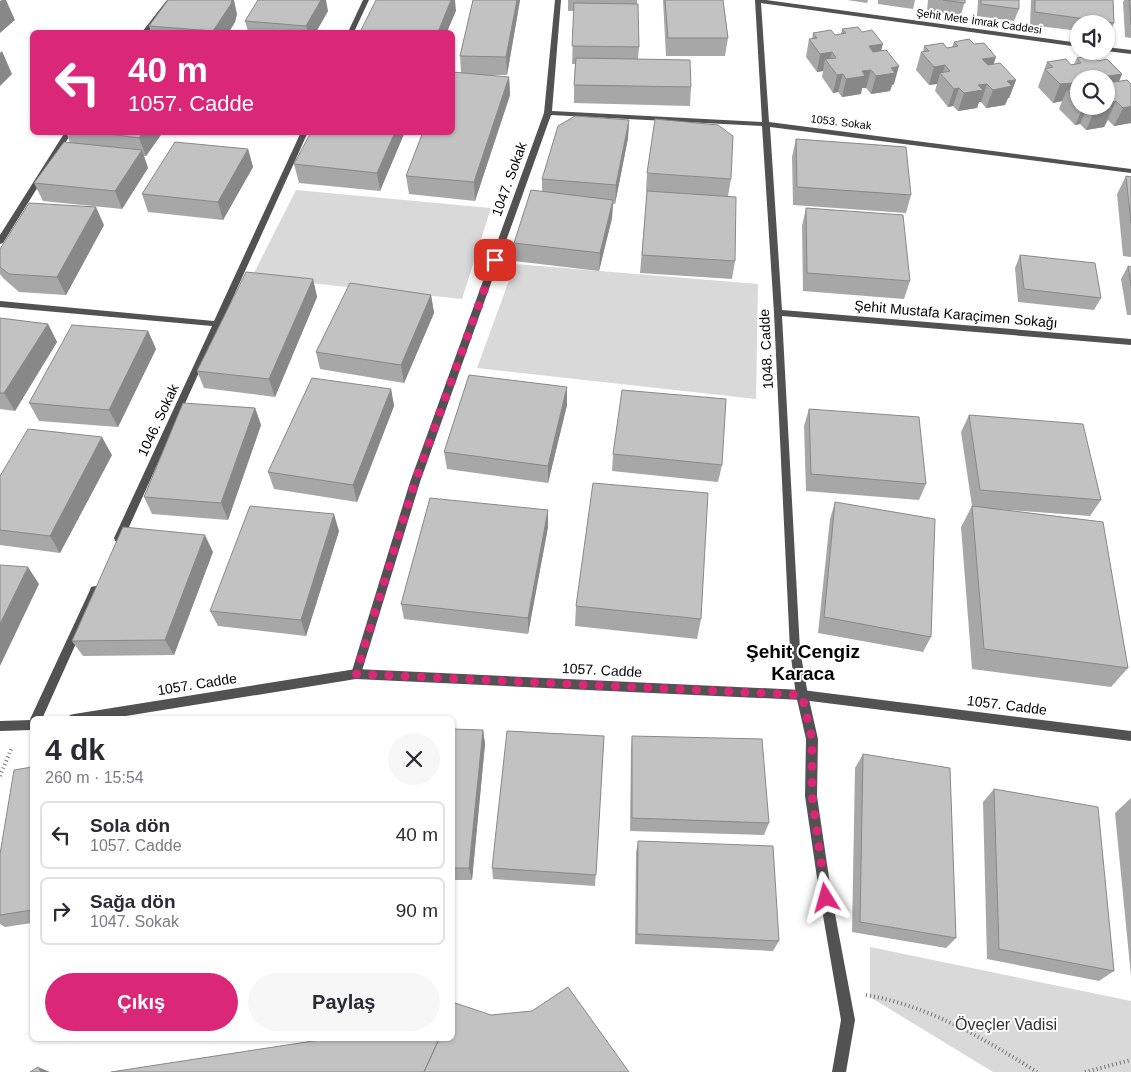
<!DOCTYPE html>
<html lang="tr">
<meta charset="utf-8">
<style>
body{margin:0;font-family:Arial,sans-serif;background:#f7f7f7;color:#2b2b33;height:100vh;display:flex;flex-direction:column;font-size:19px;white-space:nowrap}
*{box-sizing:border-box;margin:0}
p{font-size:16px;color:#7c7c81}
.icon{flex:none;width:28px;height:28px;fill:none;stroke:currentColor;stroke-width:2;stroke-linecap:round;stroke-linejoin:round}
.map{position:relative;flex:1;overflow:hidden}
.sheet{position:absolute;left:30px;top:716px;width:425px;height:325px;display:flex;flex-direction:column;background:#fff;border-radius:8px;box-shadow:0 1px 4px #0004}
.sheet>*{flex:none}
.banner{position:absolute;left:30px;top:30px;width:425px;height:105px;border-radius:8px;box-shadow:0 1px 4px #0004;background:#db2777;color:#fff;overflow:hidden}
.controls{position:absolute;left:1070px;top:15px;display:grid;gap:10px}
.controls a{display:grid;place-items:center;width:45px;height:45px;border-radius:50%;background:#fff;box-shadow:0 1px 4px #0004;font-size:25px}
.pin{position:absolute;display:grid;place-items:center;width:42px;height:42px;color:#fff;margin:-21px;border-radius:10px;box-shadow:0 2px 8px #0006}
.me{position:absolute;width:55px;margin:-28px;rotate:352deg;stroke-linejoin:round;filter:drop-shadow(0 0 4px #0008)}
.turn{display:flex;align-items:center;gap:18px;height:105px;padding:0 15px;font-size:22px}
.turn .icon{width:65px;height:65px;stroke-width:2.5}
.turn b{display:block;font-size:35px;line-height:42px}
.round{display:grid;place-items:center;flex:none;width:52px;height:52px;border-radius:26px;background:#f7f7f7}
.overview{display:flex;align-items:center;justify-content:space-between;height:85px;padding:0 15px}
h1{font-size:30px;font-weight:700;line-height:38px}
.button{display:flex;gap:10px;margin-top:auto;padding:10px 15px}
.button a{flex:1;height:58px;border-radius:30px;background:#db2777;color:#fff;font-size:20px;font-weight:700;line-height:58px;text-align:center}
.button a+a{background:#f7f7f7;color:#2b2b33}
ul{padding:0;list-style:none}
li{display:flex;align-items:center;gap:15px;height:68px;margin:0 10px 8px;padding:0 5px;border:2px solid #e1e1e2;border-radius:8px}
li div{flex:1}
li b{display:block;font-size:19px}
li em{font-style:normal}
.map>svg:first-child{display:block}
.green{fill:#d9d9d9}
.lines{fill:none;stroke-linecap:round;stroke-linejoin:round}
.path{stroke:#747474;stroke-width:4;stroke-dasharray:1 3;stroke-linecap:butt}
.minor{fill:#525252;fill-rule:evenodd}
.tertiary{fill:#525252;fill-rule:evenodd}
.wall{fill:#a7a7a7;fill-rule:evenodd}
.shaded-wall{fill:#888}
.building{fill:#c2c2c2;stroke:#888}
.route{stroke:#db2777;stroke-width:9;stroke-dasharray:0 16.2}
.labels{text-anchor:middle;dominant-baseline:central;stroke-width:4;stroke-linejoin:round;paint-order:stroke}
.far-street-label{font-size:11px;fill:#000;stroke:#fff}
.street-label{font-size:14px;fill:#000;stroke:#fff}
.near-park-label{font-size:16px;fill:#303030;stroke:#fff}
.district-label{font-size:19px;font-weight:bold;fill:#000;stroke:#fff}
</style>
<div class="map">
<svg width="1131" height="1072" viewBox="0 0 1131 1072">
<rect width="100%" height="100%" fill="#fff"/>
<path class="green" d="M296,190L491,208L462,299L252,277Z
M515,264L758,284L756,399L477,368Z
M870,947L1131,1001V1072H993L870,997Z"/>
<g class="lines">
<path class="path" d="M0,776L12,747
M866,995C929,1006 983,1038 1037,1072
M1085,1072L1131,1060"/>
<path class="minor" d="M167,0H173L148,32H142Z
M363,0H369L354,32H348Z
M555,0H561L552,111L762,122L755,0H766L1079,43V47L761,3L769,122L1131,169V173L770,127L782,310L1131,339V345L782,316L800,650L808,695L818,739L817,796L832,898L855,1020L846,1072H832L841,1020L820,898L805,796L806,739L796,695L790,650L774,313L762,126L551,115L420,482L361,674L360,677L356,679L352,677L351,674L410,482L544,113Z
M1106,47L1131,50V54L1106,51Z
M65,132H72L3,243L0,244V235Z
M301,132H308L124,538L123,541H115L114,538L212,326L0,307V301L214,321Z
M95,586L99,587L100,590L42,719H32V723L30,719L32,715L90,590L91,587Z"/>
<path class="tertiary" d="M356,669L802,690L1131,731V741L802,700L356,679L107,719H68L70,715L74,714Z
M32,720V730L0,731V721Z"/>
</g>
<path class="wall" d="M473,0H520L507,75H485L509,77L510,95L475,201L409,194L406,176L461,73L460,56Z
M568,0H637L639,47L638,59L691,87L690,106L574,103V85L575,64H572L574,11H568Z
M663,0H723L728,38L725,56H666Z
M847,0H868L867,3Z
M878,0H915L913,9L878,4Z
M928,0H965L961,15L927,11Z
M978,0H1019V9L1014,21L977,16Z
M1031,0H1113L1114,23L1109,35H1106V24H1079V31L1030,25Z
M1124,0H1131V38L1125,37L1123,2Z
M328,11L316,32H240L248,31L245,21Z
M237,14L235,22L229,32H151L149,26Z
M842,29L862,32L881,51L894,84L892,85L890,91L871,94L866,88H862L861,94L842,97L838,92L833,93L822,77L823,71L817,72L806,57L809,39H812L813,33L835,35L841,34Z
M954,42L994,64L1016,80L1009,98H1008L1005,105L986,108L981,102H979L977,108L958,111L953,106L948,107L935,91L937,84L929,85L916,70L921,52H923L924,46L947,48L952,47Z
M1077,58L1098,61L1122,74L1119,82L1131,123L1114,126L1108,120L1104,127L1086,130L1080,124L1075,125L1059,109L1062,101L1053,103L1038,87L1047,62L1071,65L1074,64ZM1079,79L1106,106H1079Z
M629,120L628,138L615,204H613L612,218L599,271L514,261V243L542,192V179Z
M66,132H163L146,156H144L148,168L122,209L43,201L34,183L70,143Z
M404,134L380,191L299,183L294,164Z
M796,139L911,195L906,213L793,205L792,157Z
M248,149L253,167L223,220L148,212L142,194Z
M647,173L731,179L728,196L735,261L732,279L640,273L647,191L668,193L646,191Z
M1126,176L1131,177V257L1123,256L1117,194Z
M806,208L910,281L904,299L803,291L802,226Z
M104,225L66,295L19,292L3,278L0,274V249Z
M1020,255L1101,298L1094,310L1018,302L1015,268Z
M1128,266L1131,267V315H1127L1121,279Z
M313,279L317,297L275,397L204,388L197,371Z
M431,295L434,313L404,383L320,369L316,352Z
M0,318L48,324L57,342L15,411L0,409Z
M148,331L156,349L118,427L39,421L29,403Z
M567,387V405L548,483L447,469L444,452Z
M391,389L394,406L357,502L274,489L268,472Z
M255,408L261,425L228,520L152,514L144,497Z
M809,409L926,484L919,500L806,491L804,426Z
M969,415L1101,500L1090,516L996,509L1128,668L1111,687L972,669L961,527L972,506L961,432Z
M613,454L722,465L718,482L612,471Z
M112,455L60,553L0,545V476Z
M835,502L931,637L923,652L818,633L830,519Z
M548,510V527L528,634L404,619L401,604Z
M339,531L306,636L218,626L210,611Z
M213,552L174,655L83,656L72,641Z
M576,606L701,619L697,639L575,626Z
M452,729L483,730L485,744L472,880H452Z
M604,736L595,886L493,879L492,868Z
M632,736L769,823L764,835L630,831L631,749Z
M863,754L956,938L946,948L852,932L855,768Z
M32,767V923L5,927L0,924V854Z
M994,789L1114,971L1099,981L987,959L983,802Z
M1131,798V976L1115,813Z
M638,841L779,941L773,951L635,944L636,853Z"/>
<path class="shaded-wall" d="M2,0H6L15,20L0,33V1Z
M232,0H234L237,14L235,22L229,32H214L213,31Z
M321,0H326L328,11L316,32H308L306,26Z
M451,0H455L456,11L447,32H438Z
M517,0H520L507,75L506,57Z
M883,44L878,62L869,46Z
M2,51L12,74L0,86V53Z
M832,52L829,64L825,59L823,71L817,72L820,54Z
M996,57L990,75L982,59Z
M945,65L942,76L940,73L937,84L929,85L934,67Z
M899,66L894,84L892,85L890,91L871,94L876,76L891,68Z
M871,70L866,88H862L861,94L842,97L846,79L862,71Z
M843,74L838,92L833,93L837,75Z
M1122,74L1114,92L1108,76Z
M509,77L510,95L475,201L474,182Z
M1016,80L1009,98H1008L1005,105L986,108L993,90L1007,81Z
M1072,83L1068,92L1067,90L1062,101L1053,103L1060,84Z
M987,84L981,102H979L977,108L958,111L964,93L978,85Z
M959,88L953,106L948,107L954,89Z
M1116,101L1104,127L1086,130L1094,112L1107,103Z
M1088,106L1080,124L1075,125L1083,107Z
M1131,106V123L1114,126L1123,108Z
M629,120L628,138L615,204L616,185Z
M143,132H163L146,156L139,138Z
M395,132H404V134L380,191L377,173Z
M248,149L253,167L223,220L218,202Z
M142,150L148,168L122,209L115,191Z
M613,200L612,218L599,271L600,253Z
M96,207L104,225L66,295L57,277Z
M313,279L317,297L275,397L269,379Z
M431,295L434,313L404,383L401,365Z
M48,324L57,342L15,411L4,393Z
M148,331L156,349L118,427L109,410Z
M567,387V405L548,483V466Z
M391,389L394,406L357,502L353,485Z
M255,408L261,425L228,520L221,503Z
M102,437L112,455L60,553L50,536Z
M548,510V527L528,634V618Z
M334,514L339,531L306,636L301,620Z
M205,535L213,552L174,655L165,640Z
M28,567L39,584L0,666V624Z
M483,730L485,744L472,880L469,868Z
M38,1067L50,1072H41Z"/>
<path class="building" d="M168,0H232L231,4L213,31L149,26Z
M258,0H321L306,26L245,21Z
M376,0H451L438,32H360Z
M473,0H517L506,57L460,56Z
M665,0H723L728,38H668Z
M943,0H965V3Z
M981,0H1019V9L981,4Z
M1035,0H1113L1114,23L1035,12Z
M1129,0H1131V25Z
M574,3L638,4L639,47L572,46Z
M858,27L862,32L872,30L883,44L869,46L873,52L886,50L899,66L891,68L895,73L876,76L871,70L862,71L865,76L846,79L843,74L837,75L825,59L836,58L832,52L820,54L809,39L817,38L813,33L831,30L835,35L846,33L842,29Z
M241,31L261,32H240Z
M969,39L974,44L984,43L996,57L982,59L988,65L1000,63L1016,80L1007,81L1012,86L993,90L987,84L978,85L983,90L964,93L959,88L954,89L940,73L950,71L945,65L934,67L921,52L929,51L924,46L943,43L947,48L958,46L954,42Z
M1092,55L1098,61L1107,59L1122,74L1108,76L1114,82L1127,80L1131,84V106L1123,108L1116,101L1107,103L1112,108L1094,112L1088,106H1106V79H1079V103L1067,90L1077,89L1072,83L1060,84L1045,69L1053,67L1047,62L1066,59L1071,65L1081,63L1077,58Z
M576,58L690,60L691,87L574,85Z
M452,72L509,77L474,182L406,176L423,132H452Z
M575,116L629,120L616,185L542,179L558,126Z
M655,119L718,125L733,136L731,179L647,173Z
M95,132H143L139,138Z
M311,132H395L377,173L294,164Z
M796,139L906,147L911,195L797,187Z
M64,142L142,150L115,191L34,183Z
M175,142L248,149L218,202L142,194Z
M1126,176L1131,177V223Z
M531,190L613,200L600,253L514,243Z
M647,191L736,197L735,261L642,255Z
M29,203L96,207L57,277L9,274L0,267V249Z
M806,208L903,215L910,281L807,273Z
M1020,255L1095,263L1101,298L1024,289Z
M1128,266L1131,267V286Z
M246,272L313,279L269,379L197,371Z
M350,283L431,295L401,365L316,352Z
M0,318L48,324L4,393H0Z
M72,325L148,331L109,410L29,403Z
M469,375L567,387L548,466L444,452Z
M312,378L391,389L353,485L268,472Z
M622,390L726,399L722,465L613,454Z
M183,403L255,408L221,503L144,497Z
M809,409L919,417L926,484L811,474Z
M969,415L1083,424L1101,500L980,490Z
M28,429L102,437L50,536L0,530V476Z
M593,483L708,493L701,619L576,606Z
M430,498L548,510L528,618L401,604Z
M835,502L935,519L931,637L824,617Z
M250,506L334,514L301,620L210,611Z
M972,506L1103,522L1128,668L984,649Z
M123,527L205,535L165,640L72,641Z
M0,565L28,567L0,624Z
M452,729L483,730L469,868H452Z
M507,731L604,736L596,875L492,868Z
M632,736L762,739L769,823L632,818Z
M863,754L950,768L956,938L860,922Z
M32,767V910L0,915V854L14,770Z
M994,789L1098,807L1114,971L999,949Z
M638,841L773,846L779,941L637,934Z
M568,987L629,1072H424L439,1039H452V1008L455,1003L491,1015L532,1011Z
M326,1039H439L424,1072H111Z
M38,1067L41,1072H30Z"/>
<g class="lines">
<path class="route" d="M495,260L415,482L356,674L802,695L812,739V796L826,898"/>
</g>
<g class="labels">
<g class="far-street-label">
<text transform="translate(979 21) rotate(8)">Şehit Mete İmrak Caddesi</text>
<text transform="translate(841 122) rotate(7)">1053. Sokak</text>
</g>
<g class="street-label">
<text transform="translate(509 179) rotate(-70)">1047. Sokak</text>
<text transform="translate(956 314) rotate(5)">Şehit Mustafa Karaçimen Sokağı</text>
<text transform="translate(766 349) rotate(-93)">1048. Cadde</text>
<text transform="translate(158 420) rotate(-65)">1046. Sokak</text>
<text transform="translate(602 670) rotate(3)">1057. Cadde</text>
<text transform="translate(197 684) rotate(-9)">1057. Cadde</text>
<text transform="translate(1007 705) rotate(7)">1057. Cadde</text>
</g>
<g class="near-park-label">
<text x="1006" y="1024">Öveçler Vadisi</text>
</g>
<g class="district-label">
<text x="803" y="651">Şehit Cengiz<tspan x="803" dy="22">Karaca</tspan></text>
</g>
</g>
</svg>
<div class="controls">
<a><svg class="icon" aria-label="sound" viewBox="0 0 24 24"><path d="M4 9h4l5-4v14l-5-4H4zM17 9q2 3 0 6"/></svg></a>
<a><svg class="icon" aria-label="search" viewBox="0 0 24 24"><circle cx="10" cy="10" r="6"/><path d="M15 15l6 6"/></svg></a>
</div>
<div class="pin" style="left:495px;top:260px;background:#d93025"><svg class="icon" aria-label="arrive" viewBox="0 0 24 24"><path d="M6 21V4h12l-3 4 3 4H6"/></svg></div>
<svg class="me" style="left:826px;top:898px" viewBox="-20 -20 40 40"><path d="M0-17L14 15 0 8-14 15z" fill="#db2777" stroke="#fff" stroke-width="4"/></svg>
<div class="banner">
<div class="turn"><svg class="icon" aria-label="left" viewBox="0 0 24 24"><path d="M17 20v-9H6M10 6l-5 5 5 5"/></svg><div><b>40 m</b>1057. Cadde</div></div>
</div>
<section class="sheet">
<div class="overview"><div><h1>4 dk</h1><p>260 m · 15:54</p></div><a class="round"><svg class="icon" aria-label="close" viewBox="0 0 24 24"><path d="M6 6l12 12M18 6L6 18"/></svg></a></div>
<ul>
<li><svg class="icon" aria-label="left" viewBox="0 0 24 24"><path d="M17 20v-9H6M10 6l-5 5 5 5"/></svg><div><b>Sola dön</b><p>1057. Cadde</p></div><em>40 m</em></li>
<li><svg class="icon" aria-label="right" viewBox="0 0 24 24"><path d="M7 20v-9h11M14 6l5 5-5 5"/></svg><div><b>Sağa dön</b><p>1047. Sokak</p></div><em>90 m</em></li>
</ul>
<div class="button"><a>Çıkış</a><a>Paylaş</a></div>
</section>
</div>
